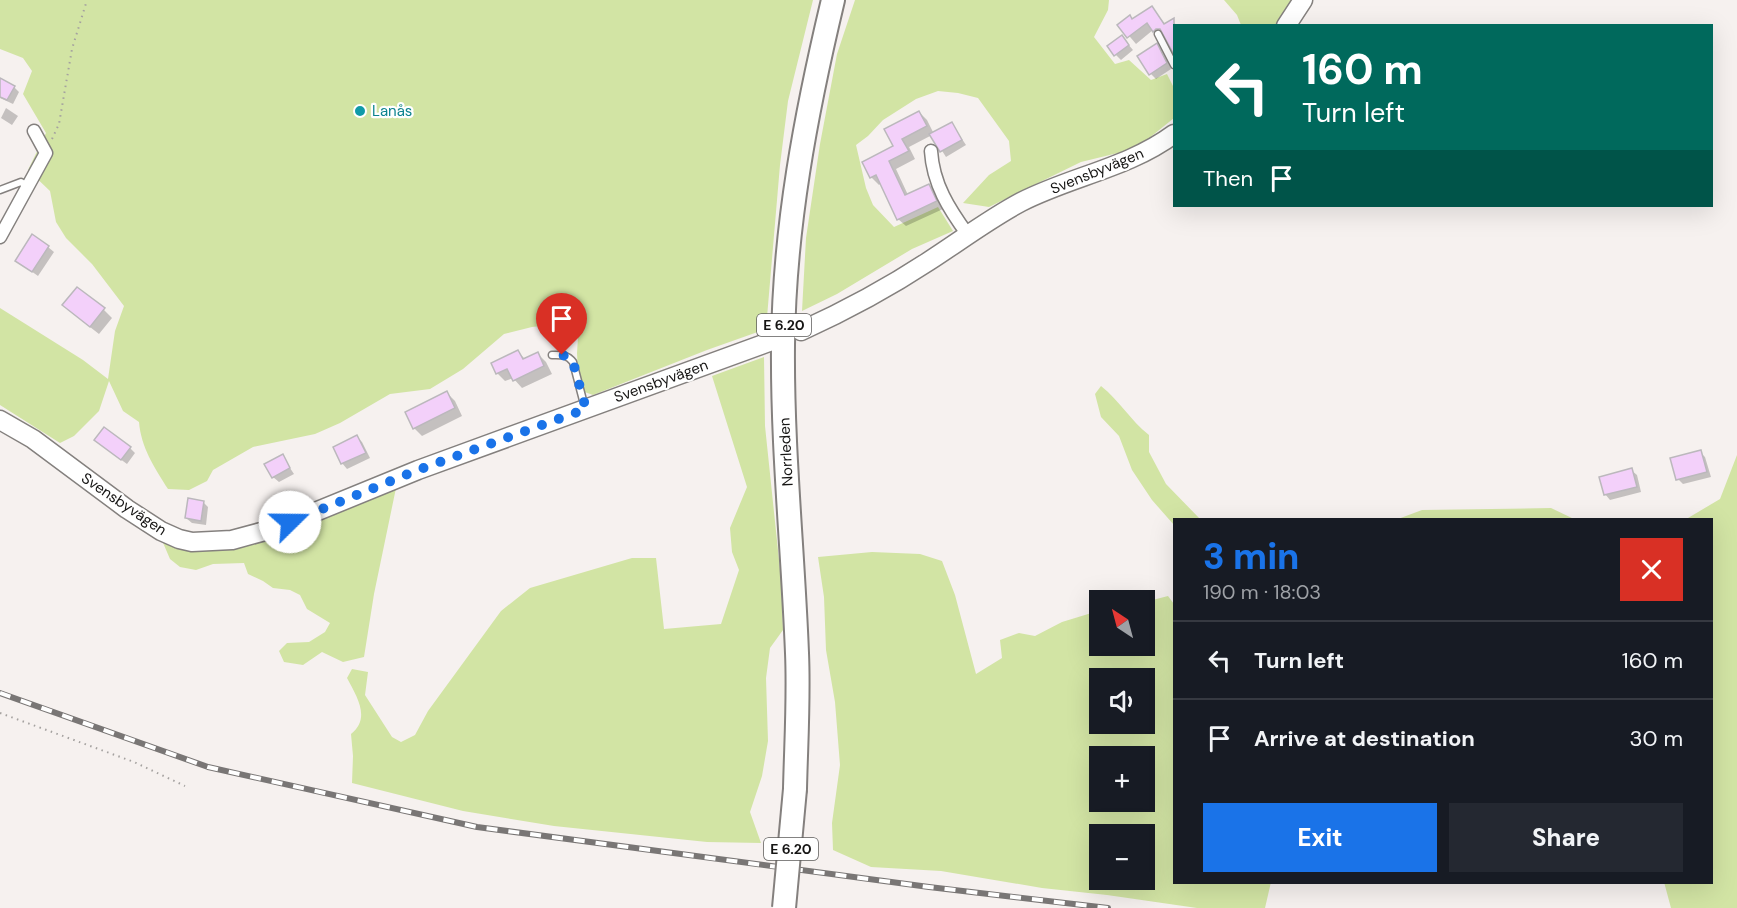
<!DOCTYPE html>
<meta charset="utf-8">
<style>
body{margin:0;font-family:"DM Sans",sans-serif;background:#242831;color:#f1f3f6;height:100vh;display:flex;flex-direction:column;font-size:22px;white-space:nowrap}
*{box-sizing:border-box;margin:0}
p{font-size:20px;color:#9ea1a6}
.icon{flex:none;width:33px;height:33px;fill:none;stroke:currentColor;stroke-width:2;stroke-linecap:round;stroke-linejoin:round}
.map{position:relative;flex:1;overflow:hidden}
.drawer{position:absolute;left:1173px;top:518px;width:540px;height:366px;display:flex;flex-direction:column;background:#171b24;border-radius:0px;box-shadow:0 6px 24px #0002}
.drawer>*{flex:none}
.hud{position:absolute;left:1173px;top:24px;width:540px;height:183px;border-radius:0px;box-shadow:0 6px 24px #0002;background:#00695c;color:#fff;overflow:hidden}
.needle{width:39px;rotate:324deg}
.buttons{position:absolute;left:1089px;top:590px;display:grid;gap:12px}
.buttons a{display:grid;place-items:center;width:66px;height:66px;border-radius:0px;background:#171b24;box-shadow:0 6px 24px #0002;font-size:30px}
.pin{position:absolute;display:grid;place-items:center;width:51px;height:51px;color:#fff;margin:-62px -26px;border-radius:50% 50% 50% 0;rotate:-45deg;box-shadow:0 0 6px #0007}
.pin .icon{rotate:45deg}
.me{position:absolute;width:66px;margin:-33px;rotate:68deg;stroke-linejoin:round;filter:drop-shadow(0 0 4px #0008)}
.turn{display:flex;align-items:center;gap:21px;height:126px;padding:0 30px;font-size:27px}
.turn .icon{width:78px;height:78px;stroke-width:2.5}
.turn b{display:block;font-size:42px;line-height:51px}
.then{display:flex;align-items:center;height:57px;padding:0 30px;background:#0003;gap:12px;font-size:22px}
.round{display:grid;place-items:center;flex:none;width:63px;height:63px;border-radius:0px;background:#242831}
.head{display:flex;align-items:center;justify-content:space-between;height:102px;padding:0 30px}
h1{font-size:36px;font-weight:800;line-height:45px;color:#1a73e8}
.action{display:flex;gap:12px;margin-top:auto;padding:12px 30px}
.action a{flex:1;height:69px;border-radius:0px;background:#1a73e8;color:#fff;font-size:24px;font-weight:800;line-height:69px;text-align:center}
.action a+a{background:#242831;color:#f1f3f6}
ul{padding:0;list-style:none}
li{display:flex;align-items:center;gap:18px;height:78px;padding:0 30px;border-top:2px solid #363941}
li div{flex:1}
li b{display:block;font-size:22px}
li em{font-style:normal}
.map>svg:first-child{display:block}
.green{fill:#d2e4a4;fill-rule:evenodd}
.shadow{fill:#0003}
.building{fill:#f3d0fa;stroke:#bbb8bc;stroke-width:1.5}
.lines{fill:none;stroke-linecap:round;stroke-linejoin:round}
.lane-casing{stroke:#84807e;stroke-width:9}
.street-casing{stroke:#84807e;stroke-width:15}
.secondary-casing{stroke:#84807e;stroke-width:21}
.highway-casing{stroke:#84807e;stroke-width:26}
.path{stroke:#a4a19f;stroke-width:2;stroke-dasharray:1.5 4.5;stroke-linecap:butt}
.lane{stroke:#fff;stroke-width:6}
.street{stroke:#fff;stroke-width:12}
.secondary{stroke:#fff;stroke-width:18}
.highway{stroke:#fff;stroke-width:22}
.rail-casing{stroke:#797675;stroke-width:6}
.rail{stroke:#fff;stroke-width:4;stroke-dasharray:11;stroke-linecap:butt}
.highway-bridge-casing{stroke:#84807e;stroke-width:26;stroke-linecap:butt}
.highway-bridge{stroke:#fff;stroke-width:22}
.route{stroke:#1a73e8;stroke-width:10;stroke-dasharray:0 18}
.culture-dot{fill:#0f9aa8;stroke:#fff;stroke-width:2}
.labels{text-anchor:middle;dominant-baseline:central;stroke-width:4.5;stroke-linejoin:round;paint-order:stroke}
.shield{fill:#fff;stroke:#5c5b5a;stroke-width:1.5}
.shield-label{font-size:14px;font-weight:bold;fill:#161514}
.culture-label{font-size:15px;fill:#0d838f;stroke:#fff;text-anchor:start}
.street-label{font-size:15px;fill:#161514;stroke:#fff}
</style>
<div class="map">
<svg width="1737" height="908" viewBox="0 0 1737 908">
<rect width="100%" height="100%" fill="#f6f1ef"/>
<path class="green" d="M0,0H813L788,101L780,165L766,329L707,350L593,395L579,390L577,353L579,322L532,327L504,334L463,369L430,389L390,394L340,423L315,434L253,447L213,470L207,481L189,490L168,489C154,467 141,447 139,422L123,411L109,381L99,411L74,436L60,443L0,405V308L83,360L108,379L115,331L124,306L92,264L66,238L56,222L50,191L28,170L46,133L23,94L32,71L23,58L0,49Z
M855,0H1109L1108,10L1094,37L1115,64L1129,60L1151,80L1167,74L1174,88V118L1148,139L1126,151L1081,162L989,207L963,203L989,175L1011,161L1009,141L978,98L958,93L938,91L916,99L883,120L868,136L856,145L866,188L873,205L894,227L938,207L953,231L912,249L837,294L802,311L806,238L820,144L837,54Z
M1224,0H1293L1274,26L1241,25L1237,15Z
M764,357L765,426L781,579L783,630L770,648L766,678L768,741L762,776L750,812L761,843L707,842L554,826L463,811L352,783L353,756L351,734C371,718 357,697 347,678L352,669L368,672L365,695L392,737L401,742L415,735L428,711L501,611L530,588L632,558H656L664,629L721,624L739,570L732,552L730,528L747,487L712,376Z
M1101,386C1120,401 1130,420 1149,435V452L1166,484L1200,519H1174V525L1152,500L1132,470L1119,436L1101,417L1095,394Z
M1737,455V908H1671L1664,882H1712V519H1676L1688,518L1720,499Z
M396,488L374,594L364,657L343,662L322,652L303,665L284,662L279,651L287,643L309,642L325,632L330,623L307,609L300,595L290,590L273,588L263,581L248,574L244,563L213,564L196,570L180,567L170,559L161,538L190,545Z
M1551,508L1574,519H1398L1422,510Z
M872,552L920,554L942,561L955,595L976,674L1002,658L1000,640L1019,633L1035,636L1062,622L1098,611H1099L1100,645H1144L1145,602L1168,596L1174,604V882H1271L1265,908H1197L1107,895L1042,888L941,871L871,867L833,850L832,823L840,765L835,702L826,650L824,597L818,557ZM1100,678H1144V723H1100ZM1100,756H1144V801H1100ZM1100,834H1144V879H1100Z"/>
<path class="shadow" d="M1152,8L1166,25L1173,21L1177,26H1174V50L1167,36L1161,38L1153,30L1136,44L1120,25L1133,20Z
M1122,37L1133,50L1121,60L1116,55Z
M1157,45L1162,50L1171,69L1156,79L1151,74Z
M0,80L14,87L19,92L13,104L0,98Z
M6,108L18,116L12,125L1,118Z
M919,112L927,120L934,134L952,124L966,145L946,157L932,135L909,147L915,159L896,169L908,195L929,185L937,193L943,209L906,226L898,219L881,183L879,185L871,177L895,147Z
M48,247L54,252L38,276L17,261Z
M104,310L112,318L99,334L72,313Z
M518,352L526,360L538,354L546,362L552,374L522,388L513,378L505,381L497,373Z
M447,393L455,401L462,416L422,436L414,428Z
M357,437L362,442L370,458L347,469L342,463Z
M101,445L130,448L135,453L127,464Z
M1700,452L1705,457L1711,477L1683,484L1678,479Z
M282,456L294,474L279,482L273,477Z
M1631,470L1637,475L1641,492L1610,500L1605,494Z
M203,502L208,507L206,525L192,523L186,518Z"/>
<path class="building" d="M1152,6L1164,24L1174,18V55L1160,29H1156L1153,32L1147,23L1127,38L1117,25L1130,15L1132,19Z
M1122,35L1129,45L1114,56L1107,46Z
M1157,43L1167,63L1149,75L1137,56Z
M0,78L15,86L7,100L0,97Z
M919,111L927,126L902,139L909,151L889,161L905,195L929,184L937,201L897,220L876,175L870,178L862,162L893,146L884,129Z
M952,122L962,140L940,152L929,134Z
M32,234L49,246L32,272L15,261Z
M77,287L105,308L90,327L62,305Z
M518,350L523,359L538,352L544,366L513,381L507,369L496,374L491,363Z
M447,391L455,408L413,429L405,412Z
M104,427L131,447L121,460L94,440Z
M357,435L366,453L341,464L333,447Z
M1701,450L1707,472L1676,480L1670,458Z
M283,454L290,468L272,478L264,464Z
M1632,468L1637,487L1604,495L1599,477Z
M188,498L204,501L201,521L185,518Z"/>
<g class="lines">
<defs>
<path id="lane" d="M1158,34L1174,65
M0,190L21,182L28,187
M552,355C561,355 567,354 573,362L585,408"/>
<path id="street" d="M931,151C933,184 949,209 968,235
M0,237L46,153L34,131"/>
<path id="secondary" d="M1286,26L1303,0
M801,331C845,311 888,288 929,261C960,241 989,219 1021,202C1072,176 1128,168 1174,134
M0,420L33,439L127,509L161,531L179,539L192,542L232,540L276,528L418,470L769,342"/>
<path id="highway" d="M795,789C796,744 799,699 797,653C793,550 782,448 783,345C784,228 806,113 833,0"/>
</defs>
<use href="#lane" class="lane-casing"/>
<use href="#street" class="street-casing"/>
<use href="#secondary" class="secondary-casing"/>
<use href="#highway" class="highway-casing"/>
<path class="path" d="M52,139L59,124L72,49L87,0
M0,713L134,762L185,786"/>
<use href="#lane" class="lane"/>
<use href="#street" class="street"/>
<use href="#secondary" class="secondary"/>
<use href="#highway" class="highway"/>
<defs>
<path id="rail" d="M0,693L208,767L477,827L929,887L1108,908"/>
</defs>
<use href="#rail" class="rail-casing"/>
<use href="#rail" class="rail"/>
<defs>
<path id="highway-bridge" d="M784,908L795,789"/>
</defs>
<use href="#highway-bridge" class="highway-bridge-casing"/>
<use href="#highway-bridge" class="highway-bridge"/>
</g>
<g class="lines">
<path class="route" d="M290,522L418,470L586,409L573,362L570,357L562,355"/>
</g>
<circle class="culture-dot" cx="360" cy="111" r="6"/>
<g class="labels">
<g class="shield">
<rect x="757" y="314" width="54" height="22" rx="4.5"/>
<rect x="764" y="838" width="54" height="22" rx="4.5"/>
</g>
<g class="shield-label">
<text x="784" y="325">E 6.20</text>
<text x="791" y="849">E 6.20</text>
</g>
<g class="culture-label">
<text x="372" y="111">Lanås</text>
</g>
<g class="street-label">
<text transform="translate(1097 171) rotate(-22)">Svensbyvägen</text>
<text transform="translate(661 381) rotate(-20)">Svensbyvägen</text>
<text transform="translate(786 452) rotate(-93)">Norrleden</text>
<text transform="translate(124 504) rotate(34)">Svensbyvägen</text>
</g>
</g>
</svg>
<div class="buttons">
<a><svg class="needle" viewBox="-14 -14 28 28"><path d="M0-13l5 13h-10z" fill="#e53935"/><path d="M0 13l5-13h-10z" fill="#9ea1a6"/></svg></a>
<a><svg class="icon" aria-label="sound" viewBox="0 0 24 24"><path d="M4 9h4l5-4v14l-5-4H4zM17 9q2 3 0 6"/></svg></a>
<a>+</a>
<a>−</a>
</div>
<div class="pin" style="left:562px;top:355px;background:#d93025"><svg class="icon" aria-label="arrive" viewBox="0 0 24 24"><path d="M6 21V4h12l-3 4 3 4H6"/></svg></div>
<svg class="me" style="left:290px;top:522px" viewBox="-20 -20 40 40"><circle r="19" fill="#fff"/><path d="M0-13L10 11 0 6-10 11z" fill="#1a73e8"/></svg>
<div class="hud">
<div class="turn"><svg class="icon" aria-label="left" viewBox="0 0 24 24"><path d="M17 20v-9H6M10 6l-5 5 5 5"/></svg><div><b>160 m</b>Turn left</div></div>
<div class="then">Then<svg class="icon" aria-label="arrive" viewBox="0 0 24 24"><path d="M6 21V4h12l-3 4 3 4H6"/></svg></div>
</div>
<section class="drawer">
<div class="head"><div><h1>3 min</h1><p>190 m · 18:03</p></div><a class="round" style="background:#d93025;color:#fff"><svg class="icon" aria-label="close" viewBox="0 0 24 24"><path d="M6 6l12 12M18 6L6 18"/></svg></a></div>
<ul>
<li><svg class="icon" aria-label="left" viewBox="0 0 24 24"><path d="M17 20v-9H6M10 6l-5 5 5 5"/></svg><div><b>Turn left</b></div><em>160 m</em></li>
<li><svg class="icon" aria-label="arrive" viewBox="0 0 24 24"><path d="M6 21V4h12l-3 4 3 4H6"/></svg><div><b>Arrive at destination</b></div><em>30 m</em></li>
</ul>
<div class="action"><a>Exit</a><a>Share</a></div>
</section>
</div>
